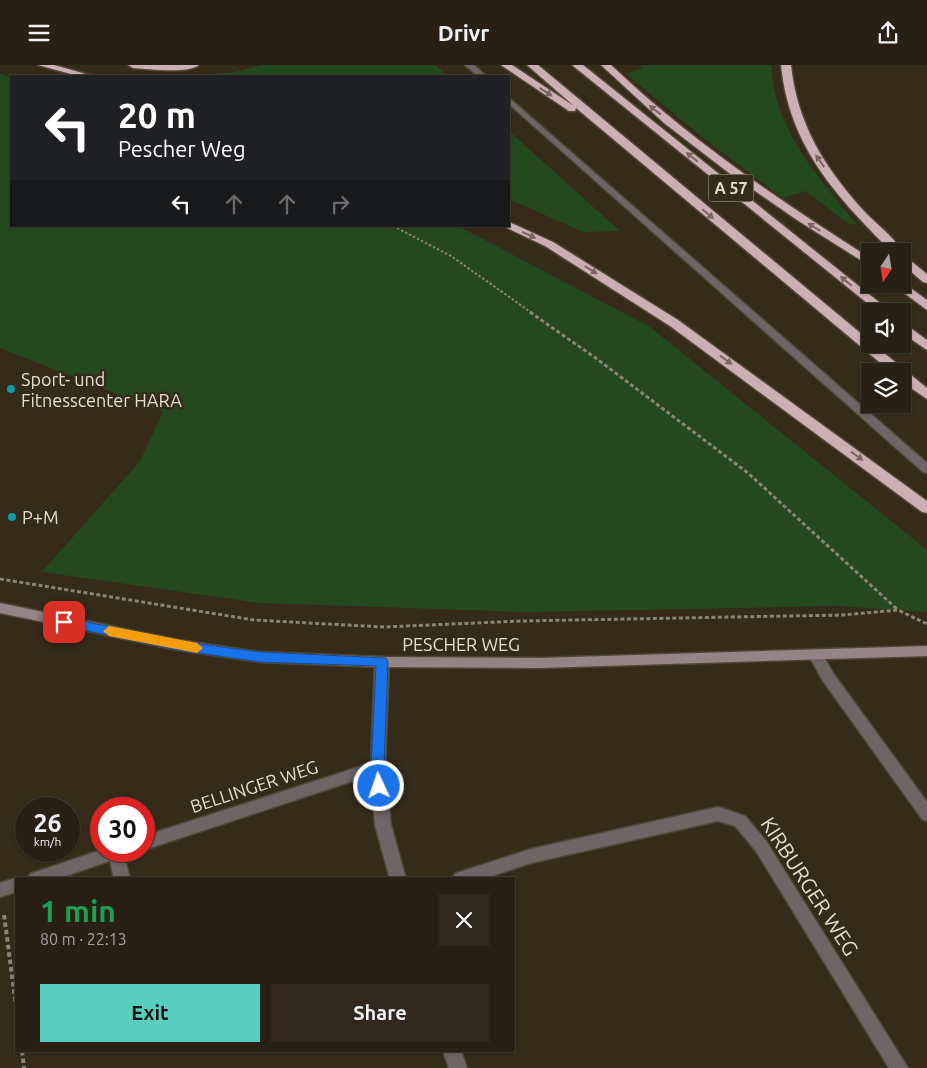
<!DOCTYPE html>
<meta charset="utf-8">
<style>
body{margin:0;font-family:Ubuntu,sans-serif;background:#30281c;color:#f1f3f6;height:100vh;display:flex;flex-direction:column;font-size:19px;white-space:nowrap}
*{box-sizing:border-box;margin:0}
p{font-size:16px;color:#a5a3a0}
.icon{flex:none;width:28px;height:28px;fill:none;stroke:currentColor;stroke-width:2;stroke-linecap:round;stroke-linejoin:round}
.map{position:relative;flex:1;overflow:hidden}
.drawer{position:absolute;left:15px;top:812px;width:500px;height:175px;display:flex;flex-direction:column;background:#282013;border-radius:0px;box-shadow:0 1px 4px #0004,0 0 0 1px #443e33}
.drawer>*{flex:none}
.top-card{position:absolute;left:10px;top:10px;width:500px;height:152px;border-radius:0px;box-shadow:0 1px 4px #0004,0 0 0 1px #443e33;background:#202124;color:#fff;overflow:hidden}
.needle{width:32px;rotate:192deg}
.controls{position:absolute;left:861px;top:178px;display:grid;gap:10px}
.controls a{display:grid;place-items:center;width:50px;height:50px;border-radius:0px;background:#282013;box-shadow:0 1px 4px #0004,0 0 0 1px #443e33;font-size:25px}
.speed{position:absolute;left:15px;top:732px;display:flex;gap:10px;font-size:25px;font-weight:700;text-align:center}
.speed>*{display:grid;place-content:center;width:65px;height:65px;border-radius:50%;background:#282013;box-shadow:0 1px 4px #0004,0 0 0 1px #443e33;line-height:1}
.speed small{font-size:12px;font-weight:400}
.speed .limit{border:8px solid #d22;background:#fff;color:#111}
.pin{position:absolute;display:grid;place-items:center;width:42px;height:42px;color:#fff;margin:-21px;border-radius:10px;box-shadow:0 2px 8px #0006}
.me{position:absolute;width:55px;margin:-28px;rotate:357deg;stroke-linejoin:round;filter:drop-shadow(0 0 4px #0008)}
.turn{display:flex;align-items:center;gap:18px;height:105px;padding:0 25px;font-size:22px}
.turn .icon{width:65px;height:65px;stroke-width:2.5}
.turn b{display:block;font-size:35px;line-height:42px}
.lanes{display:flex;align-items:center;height:48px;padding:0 25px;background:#0003;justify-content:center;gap:25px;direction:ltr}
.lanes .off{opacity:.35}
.round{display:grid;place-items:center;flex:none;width:52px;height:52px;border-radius:0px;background:#30281c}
.summary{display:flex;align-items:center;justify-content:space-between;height:85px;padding:0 25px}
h1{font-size:30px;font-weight:600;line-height:38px;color:#1e9e55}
.primary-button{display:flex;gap:10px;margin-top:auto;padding:10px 25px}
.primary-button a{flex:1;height:58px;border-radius:0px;background:#58cebf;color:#111;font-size:20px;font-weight:600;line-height:58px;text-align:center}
.primary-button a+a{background:#30281c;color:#f1f3f6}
header{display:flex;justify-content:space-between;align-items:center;height:65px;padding:0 25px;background:#282013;font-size:22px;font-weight:600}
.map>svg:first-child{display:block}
.green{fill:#24491d}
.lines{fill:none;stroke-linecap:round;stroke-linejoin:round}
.lane-casing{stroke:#524736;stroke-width:3}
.street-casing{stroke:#524736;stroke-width:3}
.secondary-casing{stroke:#524736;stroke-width:3}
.highway-casing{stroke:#524736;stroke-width:3}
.path-far2{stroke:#8c8375;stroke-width:2;stroke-dasharray:2.5 2;stroke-linecap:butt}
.path-far1{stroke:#8c8375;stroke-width:3;stroke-dasharray:4 2.5;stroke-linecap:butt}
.path{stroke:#8c8375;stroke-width:4;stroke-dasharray:4.5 3;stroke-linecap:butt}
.lane{fill:#706465;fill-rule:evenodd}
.street{fill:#706465;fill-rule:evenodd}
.secondary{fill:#958385;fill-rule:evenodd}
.highway{fill:#ccafb3;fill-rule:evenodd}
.oneway{fill:#7a665e}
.route{fill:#1a73e8;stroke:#114b97}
.slow{fill:#f59e0b}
.culture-dot{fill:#0f9aa8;stroke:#362b19;stroke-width:2}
.labels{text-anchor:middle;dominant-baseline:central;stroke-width:5;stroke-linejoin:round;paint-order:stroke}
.shield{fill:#362b19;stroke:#afa79a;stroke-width:1}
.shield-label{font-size:16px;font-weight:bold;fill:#e3dcd1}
.poi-label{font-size:18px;fill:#e3dcd1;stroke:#362b19;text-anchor:start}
.street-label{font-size:18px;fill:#e3dcd1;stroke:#362b19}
.near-street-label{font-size:21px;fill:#e3dcd1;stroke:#362b19}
</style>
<header><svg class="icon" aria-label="menu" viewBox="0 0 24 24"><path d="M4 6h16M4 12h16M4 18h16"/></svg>Drivr<svg class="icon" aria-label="share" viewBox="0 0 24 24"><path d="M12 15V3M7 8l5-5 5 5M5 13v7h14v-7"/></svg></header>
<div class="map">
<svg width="927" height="1003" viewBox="0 0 927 1003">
<rect width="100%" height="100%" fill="#362b19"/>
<path class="green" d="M262,0H435L447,11H194L235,7Z
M639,0H771C773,63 820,114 857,160L847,158L806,126L783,133L702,72L626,9L642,3Z
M0,9L11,12V161H458L650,262L927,485V547L837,541L525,547L260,538L42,507L140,396L163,347L0,283Z
M509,66L620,166L583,167L509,134Z"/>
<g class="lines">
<defs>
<path id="lane" d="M465,0H474L486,11H478Z
M509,33L927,398V408L923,407L509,39Z
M816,586L821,587L833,608L927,737V756L922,754L823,616L809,591L811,587Z
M123,786L130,814H114L108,787Z"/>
<path id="street" d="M382,592L387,593L389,597L385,702L391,760L406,814H390L375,760L371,710L144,785V771L371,698L375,597L377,593Z
M718,742L745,751L766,776L908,1003H889L756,786L735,761L718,756L531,798L483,814H452L455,809L460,807L531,784Z
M101,785L127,786L124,791L57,814H27L30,809Z
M16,813L19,814H16V827L0,832V818Z
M443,986H461L467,1003H449Z"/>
<path id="secondary" d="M0,538L178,575L260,587L382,592L540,593L927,581V591L540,603L382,602L260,597L178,585L0,548Z"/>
<path id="highway" d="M38,0H54L93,11H78Z
M128,0H199C187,9 148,4 133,3Z
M501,0H512L574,41L527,0H538L870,276V279H873L927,323V334L902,317V306H890L576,43L575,46H569Z
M572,0H583L890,246H877Z
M601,0H611C690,75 779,135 870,193V201L797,155L729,108L664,58Z
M781,0H791C797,58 824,102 863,145C875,158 893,171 902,186H891C836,131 789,81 781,0Z
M509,157L553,177L678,255L927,436V448L922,447L670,261L545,181L505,162L509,161Z
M902,189L927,209V218L923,217L902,199Z
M902,217L927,235V245L892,219H902Z
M902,257L927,275V285L902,268Z"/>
</defs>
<use href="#lane" class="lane-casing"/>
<use href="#street" class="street-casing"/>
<use href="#secondary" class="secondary-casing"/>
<use href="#highway" class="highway-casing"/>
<path class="path-far2" d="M393,161L451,191L532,248"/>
<path class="path-far1" d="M530,247L597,294L748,408L898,545
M0,514L254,555L384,562L521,556L842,550L898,545L927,559"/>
<path class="path" d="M4,850L16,941
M22,986L24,1003"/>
<use href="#lane" class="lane"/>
<use href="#street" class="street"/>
<use href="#secondary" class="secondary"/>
<use href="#highway" class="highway"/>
</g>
<defs><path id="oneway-solid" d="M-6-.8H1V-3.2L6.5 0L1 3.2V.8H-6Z" transform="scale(1.25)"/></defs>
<g class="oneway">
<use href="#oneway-solid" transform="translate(546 27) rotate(33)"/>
<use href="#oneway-solid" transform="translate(655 45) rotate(-142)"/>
<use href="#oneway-solid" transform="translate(692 92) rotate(-141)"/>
<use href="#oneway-solid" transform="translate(820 96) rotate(-125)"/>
<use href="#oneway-solid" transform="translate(708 149) rotate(40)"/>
<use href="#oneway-solid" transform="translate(814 162) rotate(-148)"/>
<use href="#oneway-solid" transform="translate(529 170) rotate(25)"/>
<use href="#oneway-solid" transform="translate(591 205) rotate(32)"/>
<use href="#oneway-solid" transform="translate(846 216) rotate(-141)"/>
<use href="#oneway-solid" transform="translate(726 295) rotate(36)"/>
<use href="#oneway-solid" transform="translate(857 391) rotate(36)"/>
</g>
<path class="route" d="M64,552L178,576L260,587L386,593L388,597L384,702L386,721L384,725H375L371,702L376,601L260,597L178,585L59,560V553Z"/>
<path class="slow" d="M109,561L197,578L203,583L197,588L109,571L103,566Z"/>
<g class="culture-dot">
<circle cx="11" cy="324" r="5"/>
<circle cx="12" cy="452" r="5"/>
</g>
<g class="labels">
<rect class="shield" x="708.5" y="109.5" width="45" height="27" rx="4"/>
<g class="shield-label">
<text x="731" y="123">A 57</text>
</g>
<g class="poi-label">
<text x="21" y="314">Sport- und<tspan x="21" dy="21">Fitnesscenter HARA</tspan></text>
<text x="22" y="452">P+M</text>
</g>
<g class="street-label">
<text x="461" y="579">PESCHER WEG</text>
<text transform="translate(254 721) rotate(-18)">BELLINGER WEG</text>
</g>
<g class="near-street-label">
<text transform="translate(810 821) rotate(57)">KIRBURGER WEG</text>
</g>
</g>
</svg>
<div class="controls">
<a><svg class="needle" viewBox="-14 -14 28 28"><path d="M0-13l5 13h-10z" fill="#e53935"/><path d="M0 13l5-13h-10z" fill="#a5a3a0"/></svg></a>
<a><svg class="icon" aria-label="sound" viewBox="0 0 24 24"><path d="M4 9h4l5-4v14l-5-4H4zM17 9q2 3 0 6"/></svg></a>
<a><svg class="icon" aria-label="layers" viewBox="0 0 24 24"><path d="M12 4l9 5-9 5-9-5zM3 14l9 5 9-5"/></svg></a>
</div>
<div class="speed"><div>26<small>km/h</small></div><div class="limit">30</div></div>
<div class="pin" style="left:64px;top:557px;background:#d93025"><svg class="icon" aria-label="arrive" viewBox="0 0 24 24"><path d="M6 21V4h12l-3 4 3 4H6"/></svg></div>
<svg class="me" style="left:379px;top:721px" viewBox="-20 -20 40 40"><circle r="17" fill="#1a73e8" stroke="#fff" stroke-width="3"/><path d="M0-11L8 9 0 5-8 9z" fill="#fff"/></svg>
<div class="top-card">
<div class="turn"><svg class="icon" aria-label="left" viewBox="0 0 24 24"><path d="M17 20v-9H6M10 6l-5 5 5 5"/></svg><div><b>20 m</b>Pescher Weg</div></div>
<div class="lanes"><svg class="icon" aria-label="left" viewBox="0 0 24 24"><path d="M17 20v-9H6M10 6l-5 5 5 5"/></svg><svg class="icon off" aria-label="ahead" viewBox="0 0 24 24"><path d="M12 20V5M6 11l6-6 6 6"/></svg><svg class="icon off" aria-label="ahead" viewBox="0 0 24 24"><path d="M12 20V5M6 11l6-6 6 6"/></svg><svg class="icon off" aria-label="right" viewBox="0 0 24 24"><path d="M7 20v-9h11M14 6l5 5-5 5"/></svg></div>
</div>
<section class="drawer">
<div class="summary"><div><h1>1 min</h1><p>80 m · 22:13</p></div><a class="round"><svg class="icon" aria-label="close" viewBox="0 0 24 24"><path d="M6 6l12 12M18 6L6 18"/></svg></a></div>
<div class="primary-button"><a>Exit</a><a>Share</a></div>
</section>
</div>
